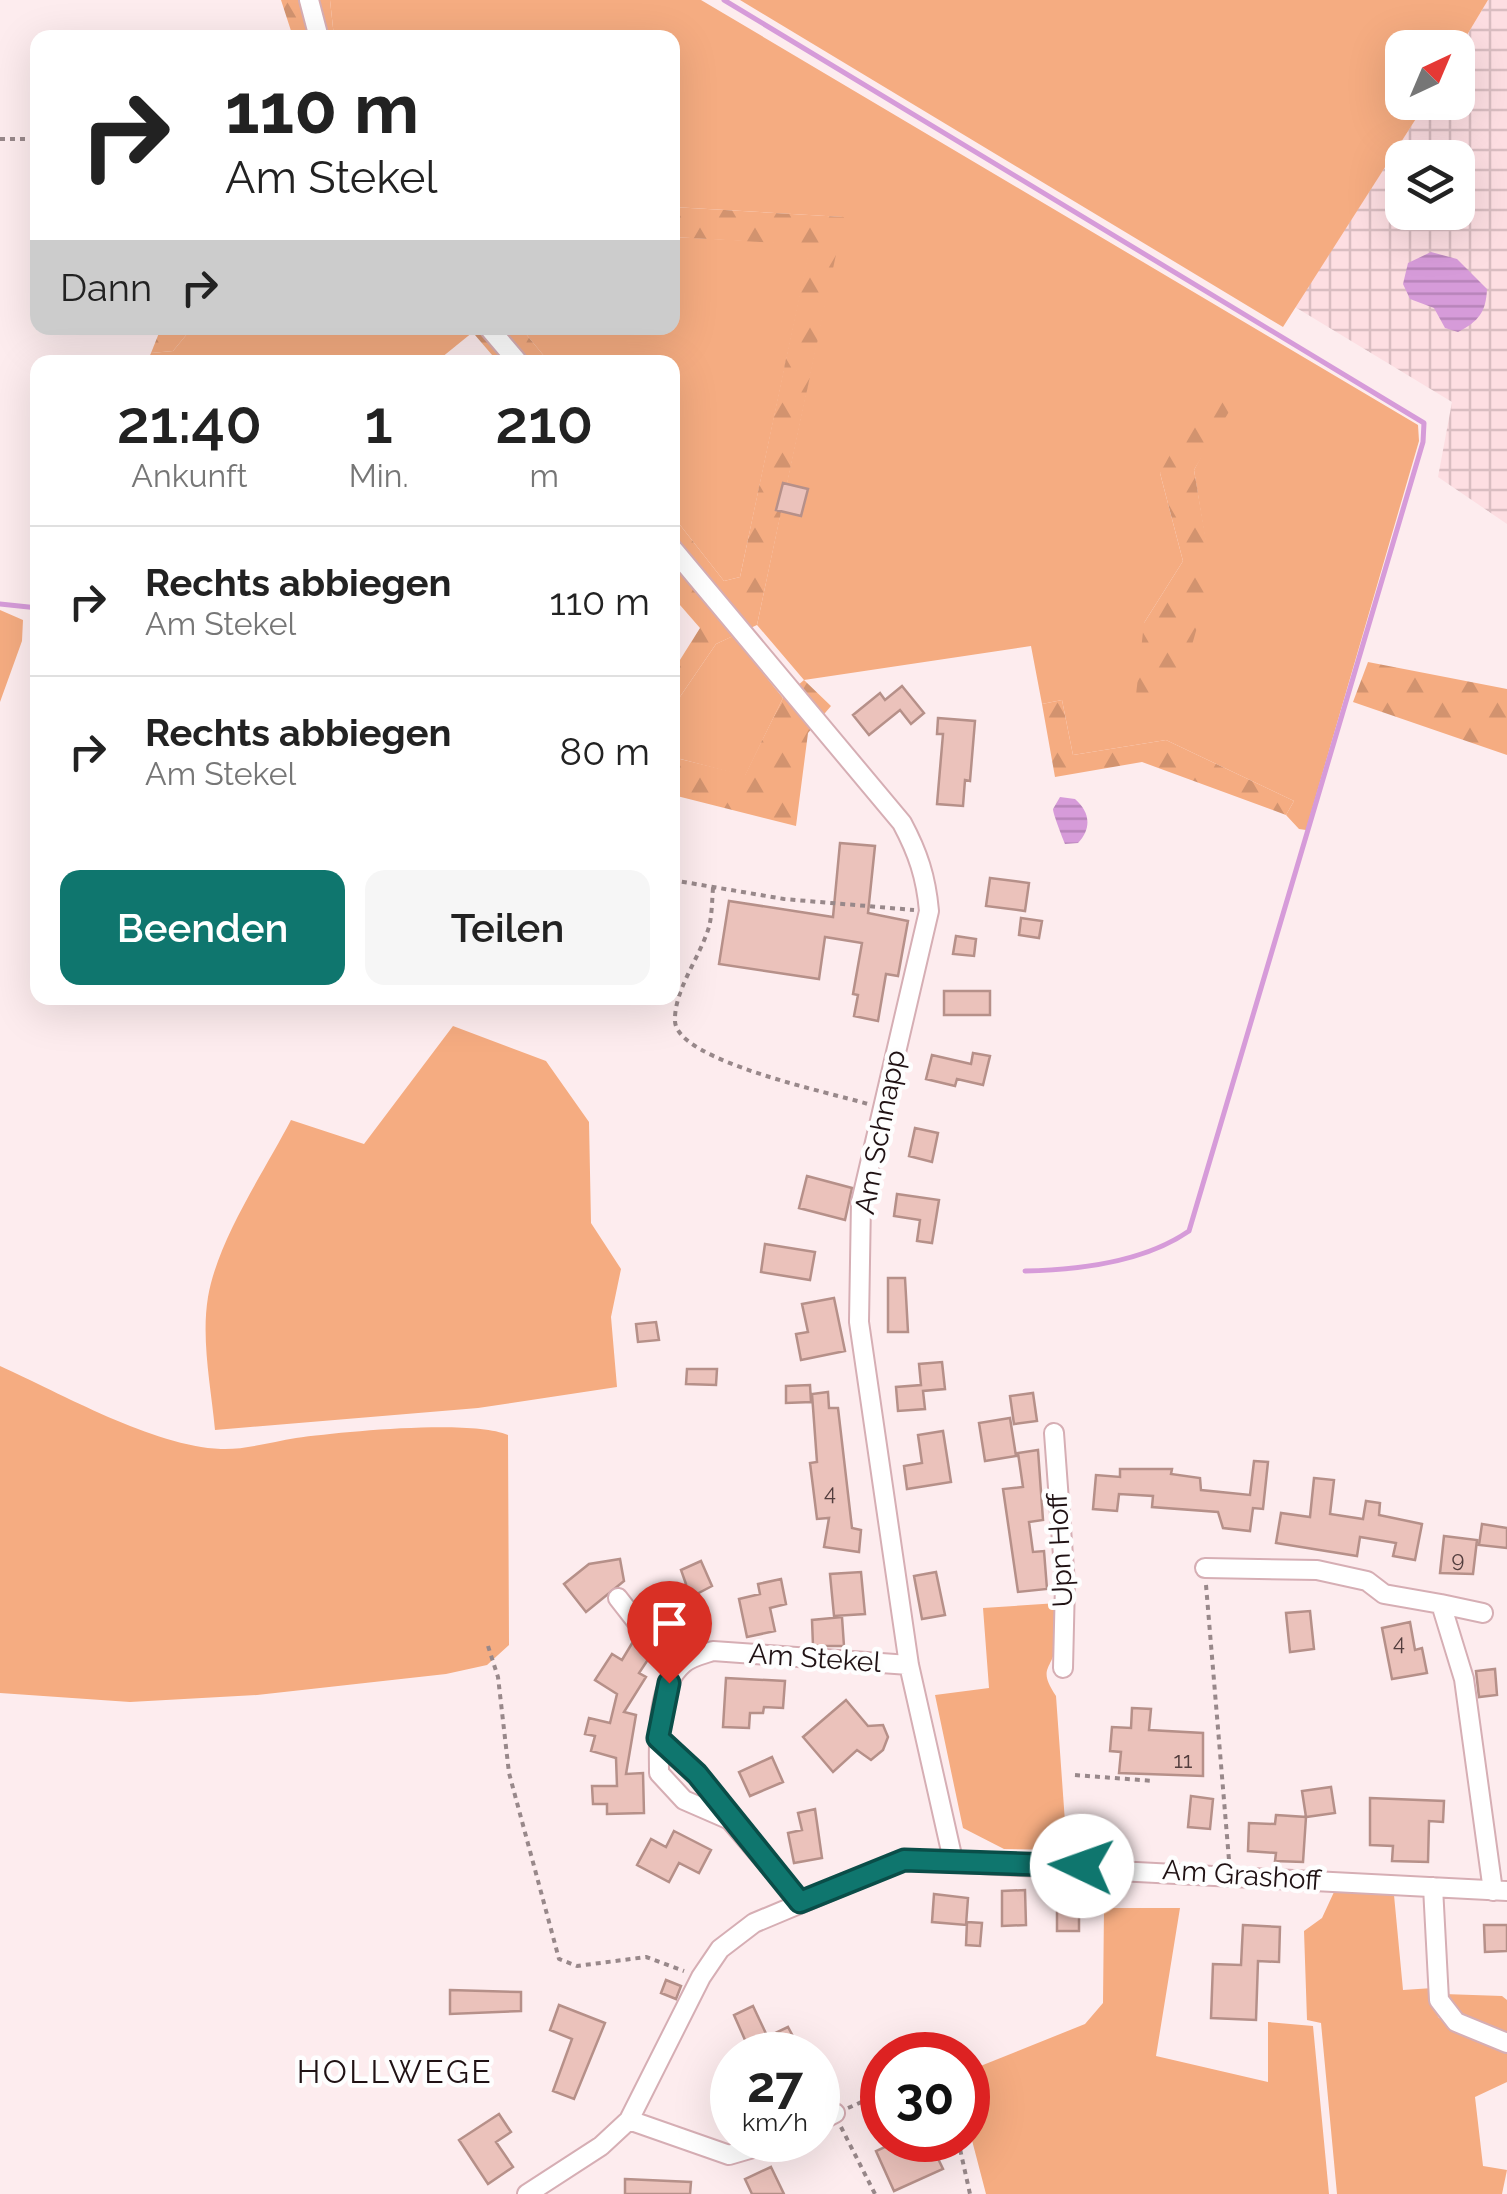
<!DOCTYPE html>
<html lang="de">
<style>
body{margin:0;font-family:Raleway,sans-serif;background:#f6f6f6;color:#222;height:100vh;display:flex;flex-direction:column;font-size:38px;white-space:nowrap}
*{box-sizing:border-box;margin:0}
p{font-size:32px;color:#767676}
.icon{flex:none;width:55px;height:55px;fill:none;stroke:currentColor;stroke-width:2;stroke-linecap:round;stroke-linejoin:round}
.map{position:relative;flex:1;overflow:hidden}
.panel{position:absolute;left:30px;top:355px;width:650px;height:650px;display:flex;flex-direction:column;background:#fff;border-radius:20px;box-shadow:0 10px 40px #0002}
.panel>*{flex:none}
.top-card{position:absolute;left:30px;top:30px;width:650px;height:305px;border-radius:20px;box-shadow:0 10px 40px #0002;background:#fff;color:#222;overflow:hidden}
.needle{width:65px;rotate:44deg}
.buttons{position:absolute;left:1385px;top:30px;display:grid;gap:20px}
.buttons a{display:grid;place-items:center;width:90px;height:90px;border-radius:20px;background:#fff;box-shadow:0 10px 40px #0002;font-size:50px}
.speed{position:absolute;left:710px;top:2032px;display:flex;gap:20px;font-size:50px;font-weight:700;text-align:center}
.speed>*{display:grid;place-content:center;width:130px;height:130px;border-radius:50%;background:#fff;box-shadow:0 10px 40px #0002;line-height:1}
.speed small{font-size:25px;font-weight:400}
.speed .limit{border:15px solid #d22;background:#fff;color:#111}
.pin{position:absolute;display:grid;place-items:center;width:85px;height:85px;color:#fff;margin:-102px -42px;border-radius:50% 50% 50% 0;rotate:-45deg;box-shadow:0 0 10px #0007}
.pin .icon{rotate:45deg}
.me{position:absolute;width:110px;margin:-55px;rotate:273deg;stroke-linejoin:round;filter:drop-shadow(0 0 8px #0008)}
.turn{display:flex;align-items:center;gap:35px;height:210px;padding:0 30px;font-size:45px}
.turn .icon{width:130px;height:130px;stroke-width:2.5}
.turn b{display:block;font-size:70px;line-height:85px}
.then{display:flex;align-items:center;height:95px;padding:0 30px;background:#0003;gap:20px;font-size:38px}
.eta{display:flex;justify-content:space-evenly;align-items:center;height:170px;text-align:center}
.eta b{font-size:60px;font-weight:600;line-height:70px}
.cta{display:flex;gap:20px;margin-top:auto;padding:20px 30px}
.cta a{flex:1;height:115px;border-radius:20px;background:#0f766e;color:#fff;font-size:40px;font-weight:600;line-height:115px;text-align:center}
.cta a+a{background:#f6f6f6;color:#222}
ul{padding:0;list-style:none}
li{display:flex;align-items:center;gap:30px;height:150px;padding:0 30px;border-top:2px solid #e0e0e0}
li div{flex:1}
li b{display:block;font-size:38px}
li em{font-style:normal}
.map>svg:first-child{display:block}
.industrial{fill:url(#industrial-grid);fill-rule:evenodd}
.green{fill:#f5ac81;fill-rule:evenodd}
.forest{fill:url(#forest-firs)}
.water{fill:url(#water-rules)}
.lines{fill:none;stroke-linecap:round;stroke-linejoin:round}
.stream{stroke:#d69bd9;stroke-width:5}
.building{fill:#ebc2bb;stroke:#b69089;stroke-width:2.5}
.minor-casing{stroke:#d6aeb4;stroke-width:22}
.path{stroke:#98888a;stroke-width:4;stroke-dasharray:5 5;stroke-linecap:butt}
.minor{stroke:#fff;stroke-width:18}
.route-casing{stroke:#0a4d48;stroke-width:25}
.route{stroke:#0f766e;stroke-width:18}
.labels{text-anchor:middle;dominant-baseline:central;stroke-width:9;stroke-linejoin:round;paint-order:stroke}
.number-label{font-size:22px;fill:#533e3e}
.street-label{font-size:28px;fill:#201214;stroke:#fefefe}
.quarter-label{font-size:32px;letter-spacing:2.5px;fill:#201214;stroke:#fefefe}
</style>
<div class="map">
<svg width="1507" height="2194" viewBox="0 0 1507 2194">
<defs>
<pattern id="industrial-grid" width="8" height="8" patternUnits="userSpaceOnUse" patternTransform="scale(2.5)"><rect width="8" height="8" fill="#fddee2"/><path d="M0 4h8M4 0v8" fill="none" stroke="#d9bdc1"/></pattern>
<pattern id="forest-firs" width="22" height="20" patternUnits="userSpaceOnUse" patternTransform="scale(2.5)"><rect width="22" height="20" fill="#f5ac81"/><path d="M5 1l3.5 6h-7zM16 11l3.5 6h-7z" fill="#d2936f"/></pattern>
<pattern id="water-rules" width="6" height="5" patternUnits="userSpaceOnUse" patternTransform="scale(2.5)"><rect width="6" height="5" fill="#d69bd9"/><path d="M0 2.5h6" fill="none" stroke="#b784b9"/></pattern>
</defs>
<rect width="100%" height="100%" fill="#fdecee"/>
<path class="industrial" d="M1488,0H1507V524L1438,477L1452,402L1295,307L1426,103L1458,102V50ZM1402,158H1458V212H1402Z"/>
<path class="green" d="M330,0H701L1418,425L1419,441L1306,830L1299,829L1286,815L1294,801L1166,740L1073,755L1062,700L1042,704L1031,646L804,680L757,625L843,217L673,207L672,38L334,37ZM1214,433L1194,470L1211,575L1144,623L1183,561L1160,473Z
M740,0H1488L1458,50L1402,48V102L1426,103L1283,327Z
M673,237L811,244L740,577L724,581L673,516L672,362H549L521,328H672Z
M192,328H469L473,332L436,362H147L151,353L173,351Z
M0,610L23,620L22,641L0,702Z
M733,636L783,698L745,776L673,757V707L716,644Z
M453,1026L546,1061L589,1122L591,1223L621,1269L611,1317L617,1387L478,1408L215,1430C211,1387 201,1340 208,1297C218,1239 264,1172 291,1120L364,1144Z
M0,1366C62,1394 153,1446 221,1449C244,1450 272,1442 296,1438C341,1432 470,1419 508,1435L509,1645L487,1665L446,1674L257,1695L130,1702L0,1693Z
M1058,1603C1057,1617 1058,1631 1056,1645C1052,1671 1037,1667 1056,1696L1067,1850L1004,1849L963,1828L935,1695L989,1688L983,1608Z
M1334,1892L1394,1895L1403,1990L1433,1988L1438,2017L1456,2030L1507,2050V2082L1475,2097L1483,2166L1507,2170L1502,2194H1337L1321,2023L1307,2020L1304,1931L1322,1918Z
M1104,1908H1180L1156,2056L1268,2082V2022L1313,2026L1329,2194H986L968,2125V2071L1085,2024L1103,2003Z
M1444,1994L1502,1996L1507,2000V2038L1457,2017Z"/>
<path class="forest" d="M281,0H330L334,37H293Z
M673,207L844,217L757,625L716,644L673,707V671L700,628L673,597V516L724,581L740,577L810,245L673,237Z
M161,328H192L173,351L151,353Z
M469,328H521L549,362H498Z
M1212,379L1239,395L1194,470L1212,575L1178,694L1136,695L1144,623L1183,561L1160,473Z
M1368,662L1507,689V755L1353,702Z
M804,680L831,706L808,733L796,826L673,795L672,757L745,775L783,698Z
M1062,700L1073,755L1166,740L1294,801L1286,815L1142,762L1055,777L1042,704Z"/>
<path class="water" d="M1431,252L1457,259L1487,289C1486,312 1479,321 1458,332L1445,328L1434,308L1410,299L1403,284L1408,263Z
M1060,797L1075,799C1090,812 1092,828 1078,843L1065,844C1063,839 1053,814 1053,809Z"/>
<g class="lines">
<path class="stream" d="M724,0L1424,423L1423,442L1189,1231C1144,1262 1079,1270 1025,1271
M0,604L38,608"/>
</g>
<path class="building" d="M783,483L808,489L801,516L776,510Z
M902,686L924,713L911,724L900,710L869,735L853,715L880,693L885,700Z
M938,718L975,721L970,781L965,780L963,806L937,804L943,734H937Z
M840,843L875,846L868,913L908,921L898,976L886,974L878,1021L854,1016L858,995L853,994L862,943L825,937L819,979L719,964L729,901L833,917Z
M990,878L1029,883L1025,911L986,906Z
M1021,918L1042,921L1039,938L1019,935Z
M956,936L976,939L974,956L953,954Z
M944,991H990V1015H944Z
M973,1053L990,1056L983,1085L957,1079L955,1086L926,1079L932,1055L971,1064Z
M915,1128L938,1133L932,1162L909,1156Z
M807,1176L852,1188L845,1220L799,1208Z
M897,1194L939,1200L932,1243L917,1241L920,1220L894,1216Z
M765,1244L815,1252L810,1280L761,1272Z
M888,1278H905L908,1332H888Z
M834,1298L845,1351L801,1360L796,1334L808,1332L802,1304Z
M656,1322L659,1340L638,1342L636,1324Z
M942,1362L945,1389L923,1391L925,1409L898,1411L896,1387L921,1385L919,1364Z
M687,1369H717L716,1385L686,1384Z
M810,1385L811,1402L786,1403V1386Z
M828,1392L829,1408H838L852,1528L861,1530L859,1552L824,1547L829,1518L817,1519L810,1463L817,1462L812,1394Z
M1033,1393L1037,1421L1014,1424L1010,1396Z
M1010,1418L1016,1456L985,1461L979,1423Z
M943,1431L951,1482L907,1489L904,1466L922,1463L918,1435Z
M1038,1450L1043,1520L1029,1522L1033,1552L1044,1551L1047,1589L1018,1592L1003,1489L1023,1487L1018,1453Z
M1254,1461L1268,1462L1263,1509L1253,1508L1250,1531L1223,1528L1218,1512L1152,1507L1153,1496L1119,1494L1117,1511L1093,1509L1096,1475L1120,1477V1469H1172L1171,1474L1200,1478L1201,1490L1250,1495Z
M1314,1478L1334,1480L1330,1514L1363,1519L1366,1501L1380,1503L1379,1515L1422,1524L1415,1560L1393,1556L1396,1543L1360,1537L1357,1556L1276,1543L1281,1513L1310,1517Z
M1482,1524L1507,1528V1548L1479,1545Z
M1444,1536L1477,1540L1473,1574L1440,1573Z
M620,1559L624,1581L586,1612L564,1584L589,1564Z
M701,1561L712,1586L693,1596L706,1621L680,1638L659,1601L686,1584L681,1570Z
M861,1572L865,1614L834,1616L830,1574Z
M936,1572L945,1615L922,1619L914,1576Z
M781,1579L786,1604L770,1608L775,1631L747,1637L739,1599L760,1594L758,1584Z
M1310,1611L1314,1649L1290,1652L1286,1613Z
M842,1617L844,1646H813L812,1620Z
M1410,1622L1415,1650L1422,1648L1427,1673L1392,1679L1382,1628Z
M634,1640L651,1655L639,1673L646,1677L624,1712L636,1715L626,1774L643,1773L644,1813L607,1814V1804H593L592,1786H617L616,1758L591,1751L595,1736L585,1734L589,1718L610,1723L617,1694L595,1680L612,1654L622,1660Z
M1495,1669L1497,1695L1479,1697L1476,1671Z
M726,1678L785,1681L783,1708L764,1707L763,1713H750L749,1728L723,1727Z
M846,1700L868,1726L883,1725L888,1737L883,1750L871,1760L857,1750L833,1772L803,1737Z
M1132,1708L1151,1709L1149,1730L1203,1733V1776L1119,1773L1121,1752L1110,1751L1112,1727L1131,1728Z
M772,1757L783,1782L750,1796L739,1772Z
M1331,1787L1335,1813L1306,1817L1302,1791Z
M1191,1796L1213,1799L1210,1829L1188,1827Z
M1370,1798L1444,1801L1443,1822L1429,1821L1428,1862L1392,1861L1393,1846L1370,1845Z
M815,1809L822,1858L794,1863L788,1833L802,1830L798,1813Z
M1276,1815L1306,1817L1303,1862L1275,1861L1276,1853L1248,1851L1249,1823L1275,1824Z
M674,1831L711,1850L699,1873L679,1863L669,1882L637,1865L651,1839L666,1847Z
M1025,1890L1026,1925L1002,1926V1891Z
M934,1894L968,1898L966,1925L932,1922Z
M1057,1897H1079V1931H1057Z
M967,1922L982,1923L980,1946L966,1945Z
M1243,1925L1280,1927L1279,1962L1258,1961L1256,2020L1211,2018L1213,1964L1241,1965Z
M1484,1925H1507V1951L1485,1952Z
M666,1980L681,1986L676,1999L661,1993Z
M450,1990L521,1992V2011L450,2014Z
M559,2005L605,2023L574,2099L553,2091L572,2039L550,2030Z
M753,2006L769,2040L749,2049L734,2015Z
M788,2027L796,2042L777,2051L769,2036Z
M499,2114L511,2132L496,2142L513,2167L488,2184L459,2140Z
M900,2140H929L943,2169L894,2191L876,2151Z
M771,2167L784,2194H752L745,2179Z
M625,2179L691,2182L690,2194H625Z"/>
<g class="lines">
<defs>
<path id="minor" d="M309,0L319,38
M489,328L518,362
M672,548L902,823C918,853 926,877 929,911L861,1202L859,1322L909,1665L953,1860
M1054,1433L1065,1583L1063,1668
M1205,1568L1317,1570L1367,1581L1384,1594L1441,1604L1464,1679L1493,1891
M618,1598L650,1639L684,1662
M1441,1604L1483,1613
M659,1737L697,1775L730,1820
M1433,1887L1439,2000L1456,2022L1507,2043
M800,1902L730,1820L684,1800L659,1773C659,1740 655,1688 683,1664C690,1657 704,1654 713,1651L909,1665
M629,2120L729,2155L781,2140
M818,2122L835,2113
M527,2194L601,2146L629,2120L701,1977L720,1949L754,1923L904,1860L1507,1891"/>
</defs>
<use href="#minor" class="minor-casing"/>
<path class="path" d="M0,139H38
M672,880L784,899L914,910
M713,888C712,901 712,915 709,927C700,957 674,990 675,1021C676,1061 832,1093 868,1104
M1206,1585L1229,1860
M488,1646L498,1677L509,1773L559,1959L577,1966L646,1957L684,1971
M1075,1775L1153,1781
M848,2108L882,2093
M841,2127L875,2194
M958,2140L970,2194"/>
<use href="#minor" class="minor"/>
</g>
<g class="lines">
<defs>
<path id="route" d="M669,1683L658,1738L697,1774L800,1902L904,1860L1082,1866"/>
</defs>
<use href="#route" class="route-casing"/>
<use href="#route" class="route"/>
</g>
<g class="labels">
<g class="number-label">
<text x="830" y="1492">4</text>
<text x="1458" y="1559">9</text>
<text x="1399" y="1642">4</text>
<text x="1183" y="1760">11</text>
</g>
<g class="street-label">
<text transform="translate(880 1132) rotate(-79)">Am Schnapp</text>
<text transform="translate(1060 1550) rotate(-93)">Upn Hoff</text>
<text transform="translate(815 1658) rotate(4)">Am Stekel</text>
<text transform="translate(1242 1875) rotate(4)">Am Grashoff</text>
</g>
<g class="quarter-label">
<text x="395" y="2071">HOLLWEGE</text>
</g>
</g>
</svg>
<div class="buttons">
<a><svg class="needle" viewBox="-14 -14 28 28"><path d="M0-13l5 13h-10z" fill="#e53935"/><path d="M0 13l5-13h-10z" fill="#767676"/></svg></a>
<a><svg class="icon" aria-label="layers" viewBox="0 0 24 24"><path d="M12 4l9 5-9 5-9-5zM3 14l9 5 9-5"/></svg></a>
</div>
<div class="speed"><div>27<small>km/h</small></div><div class="limit">30</div></div>
<div class="pin" style="left:669px;top:1683px;background:#d93025"><svg class="icon" aria-label="arrive" viewBox="0 0 24 24"><path d="M6 21V4h12l-3 4 3 4H6"/></svg></div>
<svg class="me" style="left:1082px;top:1866px" viewBox="-20 -20 40 40"><circle r="19" fill="#fff"/><path d="M0-13L10 11 0 6-10 11z" fill="#0f766e"/></svg>
<div class="top-card">
<div class="turn"><svg class="icon" aria-label="right" viewBox="0 0 24 24"><path d="M7 20v-9h11M14 6l5 5-5 5"/></svg><div><b>110 m</b>Am Stekel</div></div>
<div class="then">Dann<svg class="icon" aria-label="right" viewBox="0 0 24 24"><path d="M7 20v-9h11M14 6l5 5-5 5"/></svg></div>
</div>
<section class="panel">
<div class="eta">
<div><b>21:40</b><p>Ankunft</p></div>
<div><b>1</b><p>Min.</p></div>
<div><b>210</b><p>m</p></div>
</div>
<ul>
<li><svg class="icon" aria-label="right" viewBox="0 0 24 24"><path d="M7 20v-9h11M14 6l5 5-5 5"/></svg><div><b>Rechts abbiegen</b><p>Am Stekel</p></div><em>110 m</em></li>
<li><svg class="icon" aria-label="right" viewBox="0 0 24 24"><path d="M7 20v-9h11M14 6l5 5-5 5"/></svg><div><b>Rechts abbiegen</b><p>Am Stekel</p></div><em>80 m</em></li>
</ul>
<div class="cta"><a>Beenden</a><a>Teilen</a></div>
</section>
</div>
